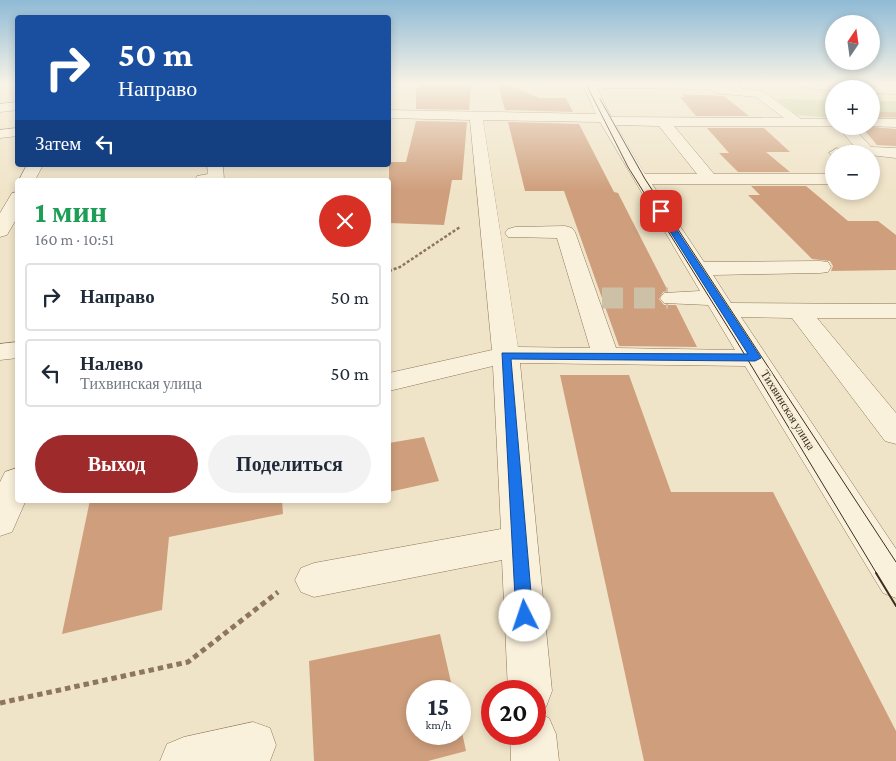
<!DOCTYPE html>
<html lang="ru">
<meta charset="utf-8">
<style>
body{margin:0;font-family:"Crimson Pro",serif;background:#f2f2f3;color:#1f2937;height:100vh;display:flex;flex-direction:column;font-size:19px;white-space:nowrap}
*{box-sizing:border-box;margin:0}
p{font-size:16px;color:#747a83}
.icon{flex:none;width:28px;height:28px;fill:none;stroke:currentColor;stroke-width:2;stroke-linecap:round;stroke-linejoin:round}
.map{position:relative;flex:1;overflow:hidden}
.side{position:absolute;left:15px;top:178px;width:376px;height:325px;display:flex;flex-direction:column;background:#fff;border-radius:5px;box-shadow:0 2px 8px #0003}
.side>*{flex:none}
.hud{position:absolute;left:15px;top:15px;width:376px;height:152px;border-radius:5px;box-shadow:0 2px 8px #0003;background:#1a4fa0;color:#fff;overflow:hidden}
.needle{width:32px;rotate:13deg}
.controls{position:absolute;left:825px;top:15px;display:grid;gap:10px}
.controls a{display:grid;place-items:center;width:55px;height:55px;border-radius:50%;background:#fff;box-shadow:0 2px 8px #0003;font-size:25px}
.speed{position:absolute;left:406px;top:680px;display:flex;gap:10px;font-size:25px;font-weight:700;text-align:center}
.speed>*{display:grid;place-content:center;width:65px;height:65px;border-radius:50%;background:#fff;box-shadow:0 2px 8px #0003;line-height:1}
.speed small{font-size:12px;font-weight:400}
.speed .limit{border:8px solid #d22;background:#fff;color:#111}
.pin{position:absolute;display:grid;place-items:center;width:42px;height:42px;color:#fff;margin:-21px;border-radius:10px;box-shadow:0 2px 8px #0006}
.me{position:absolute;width:55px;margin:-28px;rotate:356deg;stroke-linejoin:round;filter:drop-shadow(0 0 4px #0008)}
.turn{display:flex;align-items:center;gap:18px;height:105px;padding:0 20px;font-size:22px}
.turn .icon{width:65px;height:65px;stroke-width:2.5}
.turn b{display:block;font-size:35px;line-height:42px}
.then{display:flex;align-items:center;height:48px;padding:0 20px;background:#0003;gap:10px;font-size:19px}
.round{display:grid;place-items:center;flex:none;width:52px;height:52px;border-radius:26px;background:#f2f2f3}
.summary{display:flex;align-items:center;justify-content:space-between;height:85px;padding:0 20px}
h1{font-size:30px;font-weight:700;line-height:38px;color:#1e9e55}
.cta{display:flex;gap:10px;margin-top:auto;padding:10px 20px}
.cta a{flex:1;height:58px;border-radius:30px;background:#9e2a2b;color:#fff;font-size:20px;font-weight:700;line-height:58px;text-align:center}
.cta a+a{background:#f2f2f3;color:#1f2937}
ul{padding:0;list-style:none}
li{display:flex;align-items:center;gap:15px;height:68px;margin:0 10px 8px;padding:0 10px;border:2px solid #e0e1e3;border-radius:5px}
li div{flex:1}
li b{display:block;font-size:19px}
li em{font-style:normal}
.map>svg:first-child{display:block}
.green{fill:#c9cf9b}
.building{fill:#cf9f7d}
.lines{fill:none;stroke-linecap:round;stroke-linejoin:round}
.minor-tunnel{stroke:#ccc0a6;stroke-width:21;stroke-dasharray:21 11;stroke-linecap:butt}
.minor-casing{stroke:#8d765c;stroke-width:1}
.path-far1{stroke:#8d765c;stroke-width:2.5;stroke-dasharray:3 2;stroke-linecap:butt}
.path{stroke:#8d765c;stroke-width:5;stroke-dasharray:5.5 4;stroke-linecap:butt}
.minor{fill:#faf1dc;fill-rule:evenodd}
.tram-far1{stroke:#3d2e20;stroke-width:1}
.tram{stroke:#3d2e20;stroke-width:2}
.route{fill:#1a73e8;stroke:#114b97}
.labels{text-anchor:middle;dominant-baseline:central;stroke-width:4;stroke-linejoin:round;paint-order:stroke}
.street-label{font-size:12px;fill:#3d2e20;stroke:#f7eed8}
</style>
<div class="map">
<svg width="896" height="761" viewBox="0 0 896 761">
<rect width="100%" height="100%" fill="#f0e4c8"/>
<path class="green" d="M777,99L834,100V118L797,115Z
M871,101H896V120L871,119Z"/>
<path class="building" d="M420,84H471L469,110L416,109V88H420Z
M498,84H507L539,98H566L573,112L505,110Z
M682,94L724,96L749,116H696L680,97H685Z
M871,112H896V117H871Z
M416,121L467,122L462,180H452L444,225L389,223V162H406Z
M508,122L579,124L614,192L618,193L668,291L663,292L659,299L664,305H676L697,347L619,346L564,191H525Z
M861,126L896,129V146L877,145Z
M707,128H764L790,152H766L790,172H738L719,153H729Z
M751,186H806L848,221H878L896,235V270L831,271L833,266L830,261L812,259L748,195H760Z
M560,375H629L671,492H773L896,731V761H644Z
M424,437L439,481L389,492V443Z
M90,500H282L283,514L169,537L162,610L62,634Z
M440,634L453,691H418V734H460V723L466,751L428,761H314L309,661Z"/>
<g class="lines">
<path class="minor-tunnel" d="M602,298H668"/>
<defs>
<path id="minor" d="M583,84H595L611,117L784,118L756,97L716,93L710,89L602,88L596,84H739V88L763,91L801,119H834V126H852L871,147L896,148V158L861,154L837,126H674L714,174H834V184H652L704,262L820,261L828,262L831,267L828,272L820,273L713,275L731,303L896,304V318H817L896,413V444L885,441L792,318L741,317L896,549V598L883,593L745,366L520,363L552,691L546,707L535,711V691H508L502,560L314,597L301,592L295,580L301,568L314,563L501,529L493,366L389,391V373L492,350L470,120L389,118V110L596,114ZM483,120L600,122L700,291L664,293L660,298L664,303L708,305L735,350L616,348L575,232L572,228L565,226L515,227L508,229L505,233L508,237L557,238L590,348L518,347ZM616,125L659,126L697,174H645Z
M792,84L896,86V94L871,93V89H834V91L794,86Z
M18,102V110L0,112V104Z
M871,119H896V127L867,126H871Z
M18,128V136L0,138V130Z
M837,148L847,154H834V157L829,153Z
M27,165H43L35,180H19Z
M207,165H223L224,180H195L197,176L208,174Z
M871,173L877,174L879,178L877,183L871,184Z
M18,192V216L7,235L0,237V213L12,193Z
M18,342V358L0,360V344Z
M17,468L18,500H26L12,532L0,536V482L5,472Z
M535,712L549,718L556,734L559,761H511L510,734H535Z
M253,722L270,728L276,745L270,761H160L167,744L184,737Z"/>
</defs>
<use href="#minor" class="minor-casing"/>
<path class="path-far1" d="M389,271L400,267L460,227"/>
<path class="path" d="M0,703L188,662L278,592"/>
<use href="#minor" class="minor"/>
<path class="tram-far1" d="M586,84L628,167L734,337L877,574
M600,99L645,179L896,562"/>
<path class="tram" d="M876,573L896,606"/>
</g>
<linearGradient id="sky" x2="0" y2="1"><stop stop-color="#8fbad6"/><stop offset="0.44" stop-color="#f8f3e6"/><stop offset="1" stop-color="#f8f3e6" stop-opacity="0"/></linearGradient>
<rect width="896" height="190" fill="url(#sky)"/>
<path class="route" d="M658,209H663L761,358L755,361L511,359L533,616L530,622L525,624L519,622L516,616L502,353L748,354L657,211Z"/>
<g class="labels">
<g class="street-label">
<text transform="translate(788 410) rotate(58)">Тихвинская улица</text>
</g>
</g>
</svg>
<div class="controls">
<a><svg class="needle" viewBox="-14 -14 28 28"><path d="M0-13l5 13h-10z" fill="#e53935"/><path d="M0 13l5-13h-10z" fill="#747a83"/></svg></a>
<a>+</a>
<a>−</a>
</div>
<div class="speed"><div>15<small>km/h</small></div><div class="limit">20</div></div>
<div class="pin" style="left:661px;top:211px;background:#d93025"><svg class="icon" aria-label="arrive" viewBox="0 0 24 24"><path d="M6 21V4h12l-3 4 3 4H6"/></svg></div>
<svg class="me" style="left:525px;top:616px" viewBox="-20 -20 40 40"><circle r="19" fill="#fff"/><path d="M0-13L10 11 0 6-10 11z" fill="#1a73e8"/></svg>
<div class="hud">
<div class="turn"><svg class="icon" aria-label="right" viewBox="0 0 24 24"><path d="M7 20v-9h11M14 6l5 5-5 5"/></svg><div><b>50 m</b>Направо</div></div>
<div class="then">Затем<svg class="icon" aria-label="left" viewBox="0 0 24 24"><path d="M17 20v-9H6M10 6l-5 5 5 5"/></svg></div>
</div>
<section class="side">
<div class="summary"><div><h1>1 мин</h1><p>160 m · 10:51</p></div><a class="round" style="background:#d93025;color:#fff"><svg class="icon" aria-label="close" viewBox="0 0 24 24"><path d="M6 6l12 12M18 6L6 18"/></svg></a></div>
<ul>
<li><svg class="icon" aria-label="right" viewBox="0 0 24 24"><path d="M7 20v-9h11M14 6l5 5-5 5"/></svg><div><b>Направо</b></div><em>50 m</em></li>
<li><svg class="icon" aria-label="left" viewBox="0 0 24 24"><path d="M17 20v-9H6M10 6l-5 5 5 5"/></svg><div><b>Налево</b><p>Тихвинская улица</p></div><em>50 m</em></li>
</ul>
<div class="cta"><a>Выход</a><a>Поделиться</a></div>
</section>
</div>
